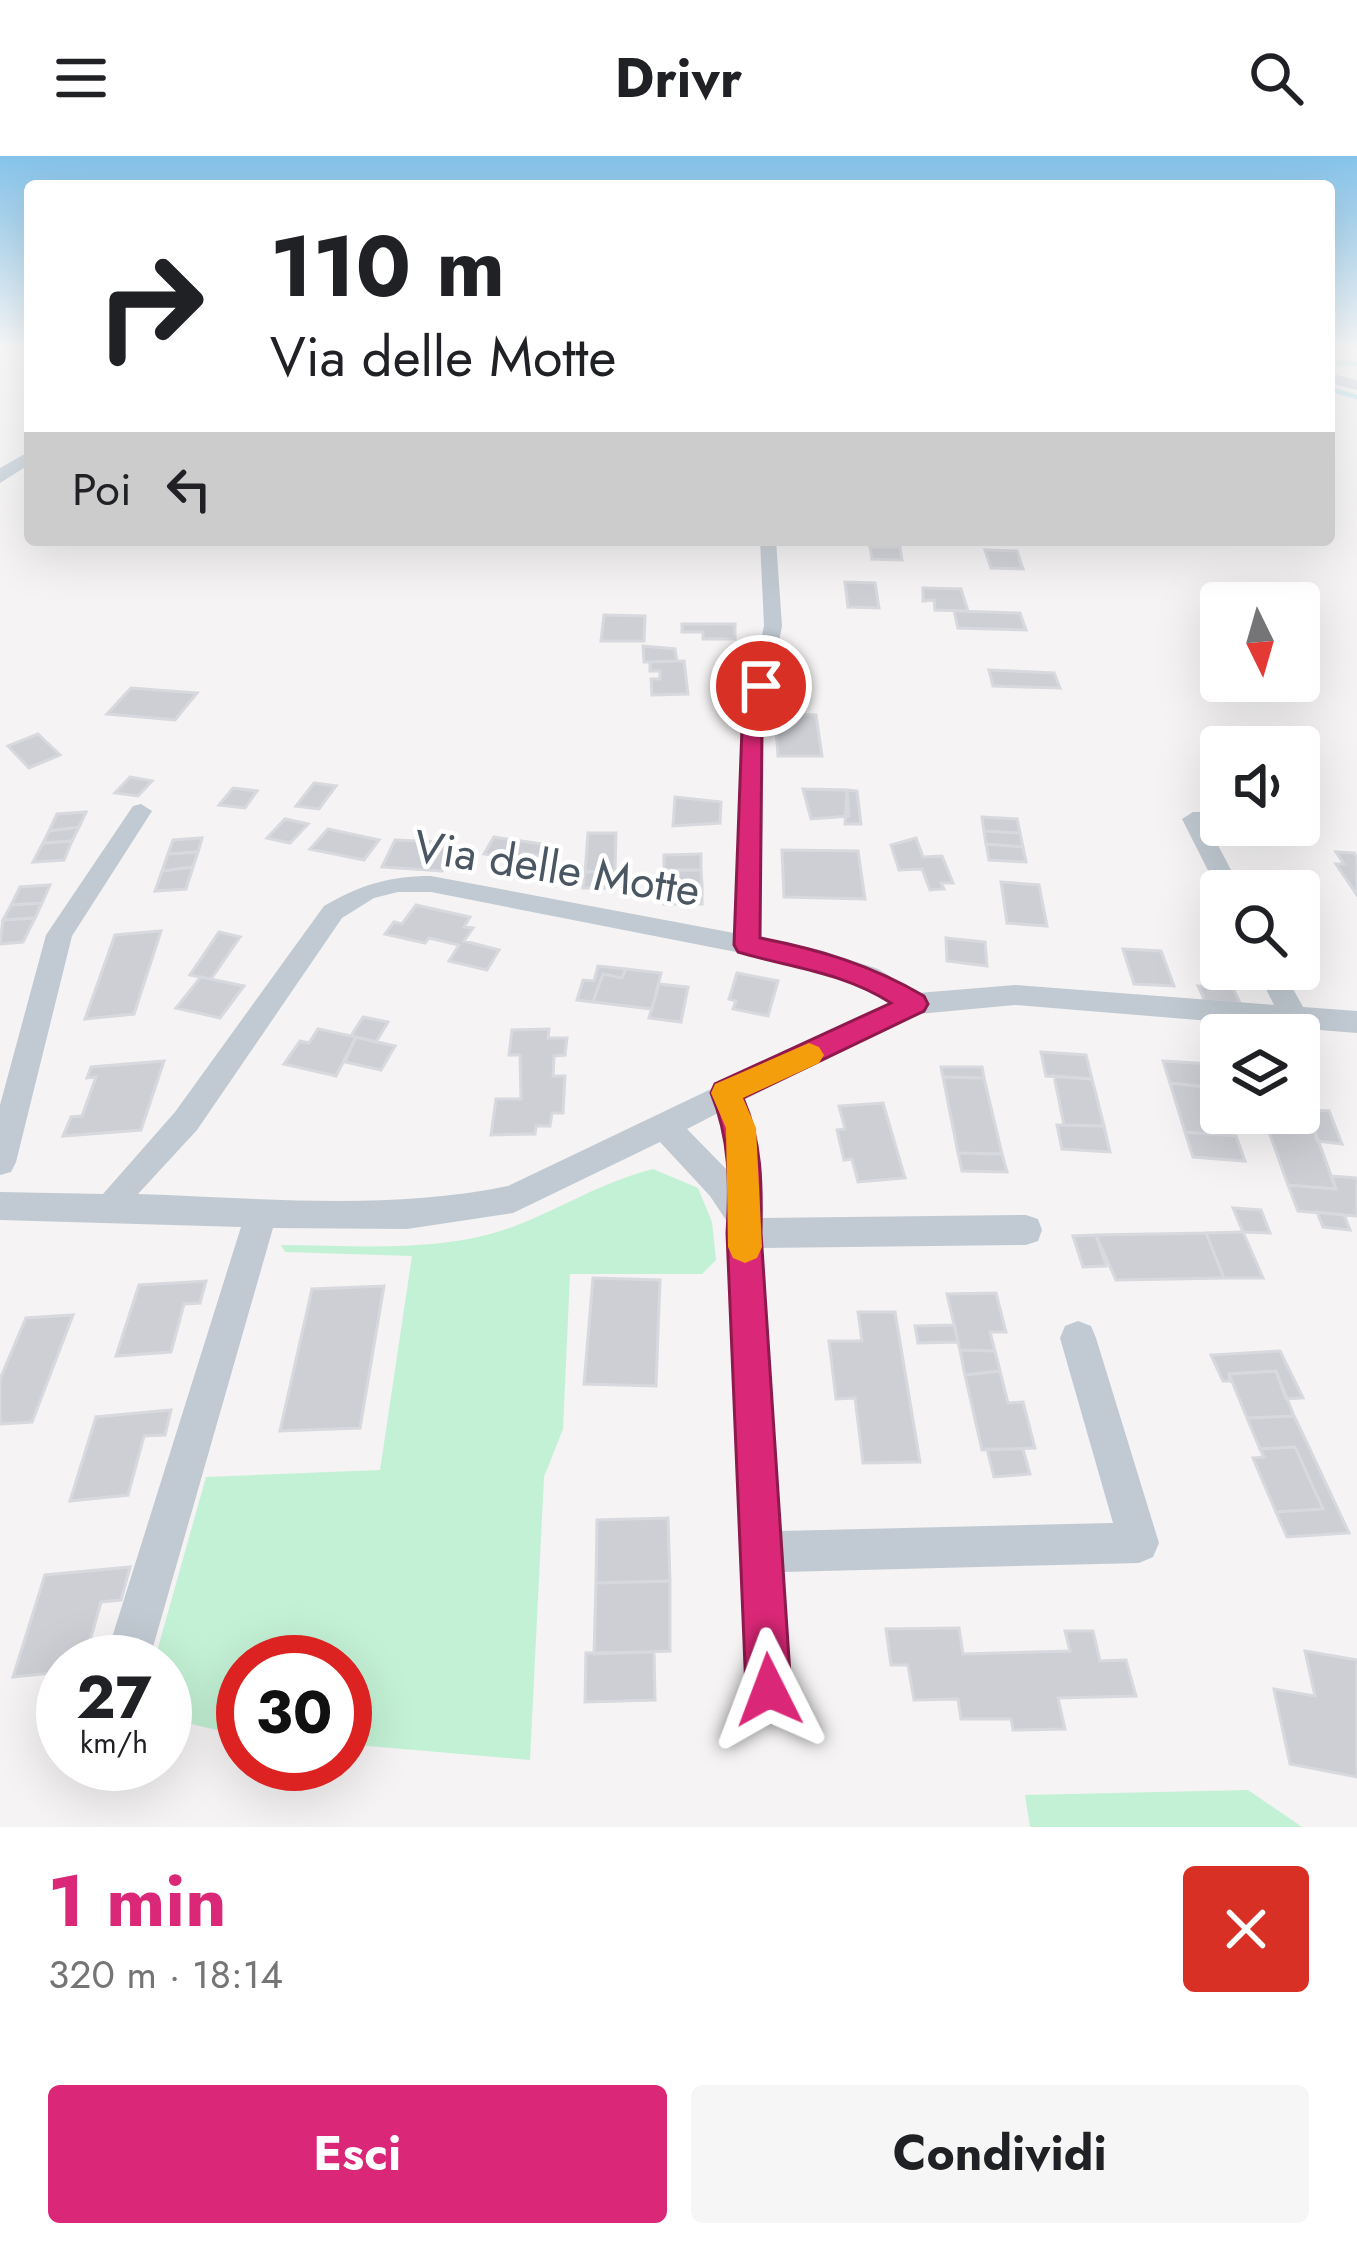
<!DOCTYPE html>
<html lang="it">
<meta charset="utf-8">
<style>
body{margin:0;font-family:Jost,sans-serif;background:#f6f6f6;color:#202124;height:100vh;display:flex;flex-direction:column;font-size:45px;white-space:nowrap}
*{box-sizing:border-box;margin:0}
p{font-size:39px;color:#757577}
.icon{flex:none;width:66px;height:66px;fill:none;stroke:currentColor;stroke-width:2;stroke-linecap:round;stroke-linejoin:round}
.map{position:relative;height:1671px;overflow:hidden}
.side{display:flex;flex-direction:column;background:#fff;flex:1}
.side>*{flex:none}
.guide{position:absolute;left:24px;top:24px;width:1311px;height:366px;border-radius:12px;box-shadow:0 12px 48px #0002;background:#fff;color:#202124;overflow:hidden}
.needle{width:78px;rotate:175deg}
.controls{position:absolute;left:1200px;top:426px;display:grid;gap:24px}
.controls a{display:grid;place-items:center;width:120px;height:120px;border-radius:12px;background:#fff;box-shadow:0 12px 48px #0002;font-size:60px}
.speed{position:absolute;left:36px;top:1479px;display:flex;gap:24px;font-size:60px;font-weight:700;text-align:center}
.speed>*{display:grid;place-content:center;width:156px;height:156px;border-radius:50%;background:#fff;box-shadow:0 12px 48px #0002;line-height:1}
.speed small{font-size:30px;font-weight:400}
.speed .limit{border:18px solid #d22;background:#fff;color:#111}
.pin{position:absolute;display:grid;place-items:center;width:102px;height:102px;color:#fff;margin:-51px;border:6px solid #fff;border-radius:50%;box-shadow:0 3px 12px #0007}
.me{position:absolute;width:132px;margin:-66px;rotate:357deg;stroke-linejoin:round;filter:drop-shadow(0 0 9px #0008)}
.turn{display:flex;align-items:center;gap:42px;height:252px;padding:0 48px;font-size:54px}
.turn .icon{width:156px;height:156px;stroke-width:2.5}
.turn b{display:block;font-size:84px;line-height:102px}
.then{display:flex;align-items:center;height:114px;padding:0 48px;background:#0003;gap:24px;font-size:45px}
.round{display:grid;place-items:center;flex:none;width:126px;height:126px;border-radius:12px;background:#f6f6f6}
.headline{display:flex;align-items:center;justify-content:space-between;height:204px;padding:0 48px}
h1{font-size:72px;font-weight:700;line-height:90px;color:#db2777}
.button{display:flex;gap:24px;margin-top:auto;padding:24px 48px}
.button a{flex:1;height:138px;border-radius:12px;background:#db2777;color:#fff;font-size:48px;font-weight:700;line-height:138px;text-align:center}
.button a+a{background:#f6f6f6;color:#202124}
header{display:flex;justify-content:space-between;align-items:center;height:156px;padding:0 48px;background:#fff;font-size:54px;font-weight:700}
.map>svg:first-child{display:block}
.green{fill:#c3f1d5}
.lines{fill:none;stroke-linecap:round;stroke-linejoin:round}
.stream{stroke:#90daee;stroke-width:4.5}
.building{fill:#cdcfd5;stroke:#d7d9de;stroke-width:3}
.minor{fill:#c1cad2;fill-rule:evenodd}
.major{fill:#b3c2d1;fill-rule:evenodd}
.route{fill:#db2777;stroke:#8e194d;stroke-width:3}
.slow{fill:#f59e0b}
.labels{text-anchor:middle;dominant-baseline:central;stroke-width:9;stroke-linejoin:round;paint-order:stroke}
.street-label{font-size:45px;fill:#4a5661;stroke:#fff}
</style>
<header><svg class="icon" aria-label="menu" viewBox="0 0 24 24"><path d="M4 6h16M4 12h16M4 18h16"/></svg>Drivr<svg class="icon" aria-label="search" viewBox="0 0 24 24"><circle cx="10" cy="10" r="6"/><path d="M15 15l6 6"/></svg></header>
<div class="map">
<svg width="1357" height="1671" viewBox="0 0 1357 1671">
<rect width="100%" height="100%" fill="#f5f3f3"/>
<path class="green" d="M653,1013L698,1032L712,1066L716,1104L702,1118H570L563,1273L544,1321L530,1604L345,1588V1506H243V1580L165,1562V1506H154L206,1321L380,1314L412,1100L285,1096L281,1089C358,1089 441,1098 515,1070C562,1052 604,1025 653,1013Z
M1248,1634L1302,1671H1030L1025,1639Z"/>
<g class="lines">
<path class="stream" d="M1329,206L1357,208
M1329,233L1357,241"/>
</g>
<path class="building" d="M870,391H900L902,404L872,403Z
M985,394L1017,395L1023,413L991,412Z
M845,426L875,427L879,452L848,451Z
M923,432L961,433L968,455L935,454L934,444L923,445Z
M954,455L1020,457L1026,474L958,472Z
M604,459L645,460L644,485H601Z
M682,468H735V483H703V476H682Z
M643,490L675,493L677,505L644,506Z
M684,505L688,538L652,539L651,523H660V515H650V506Z
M989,514L1054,517L1060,532L993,530Z
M131,532L197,537L175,564L107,558Z
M775,558L816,559L822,600H778Z
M38,578L60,599L29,612L8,590Z
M130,621L152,625L138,640L115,637Z
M314,627L336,630L319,653L296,650Z
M233,632L257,635L245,652L219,649Z
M803,633L847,634L849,660L811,663Z
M847,634L857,635L861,668H845Z
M675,641L721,646L720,667L673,670Z
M86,656L79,671L49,675L57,658Z
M982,661L1017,663L1020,677L984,675Z
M285,663L308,668L290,687L267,682Z
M79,671L72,685L43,687L49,675Z
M328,673L379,684L364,704L310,693Z
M984,675L1020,677L1023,691L986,688Z
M588,677H616L615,714L585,716Z
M494,681L554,690L549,701L523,697L519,704L484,698Z
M202,682L198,696L168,698L173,684Z
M916,682L923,701L942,700L953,727H941L944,733L930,734L922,713L899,714L891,689Z
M395,684L440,686L427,714L382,711Z
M72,685L64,704L33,706L43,687Z
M440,686L453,687L442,715L427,714Z
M986,688L1023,691L1026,706L989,704Z
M782,694L858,695L865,743L784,741Z
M198,696L193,711L162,715L168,698Z
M1336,696L1354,697L1357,702V739L1336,708H1344Z
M701,698V714H664V699Z
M193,711L186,733L155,735L162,715Z
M615,714L614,732H583L585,716Z
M672,714H701L702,728H672Z
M1001,726L1039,729L1047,770L1007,767Z
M672,728H702V748H664V732H672Z
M50,729L42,747L11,749L20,731Z
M42,747L35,762L3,764L11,749Z
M416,749L470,761L464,771L473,772L464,785L499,794L487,814L449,805L459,789L429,782L425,787L385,778L394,766L402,768Z
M35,762L23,786L0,788L3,764Z
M161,775L134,858L85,863L115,779Z
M219,776L240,781L211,823L190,819Z
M946,782L985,786L987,810L947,805Z
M1123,793L1161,795L1174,830L1134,828Z
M598,810L626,813L622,822L603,818L593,846L577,844L583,824L594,825Z
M626,813L661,817L652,853L593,846L603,818L622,822Z
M737,817L778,825L768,860L733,853L736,845L729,843Z
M201,821L244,830L220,862L176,852Z
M659,828L688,831L681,866L649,862Z
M1198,830L1233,832L1240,847L1205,845Z
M363,861L388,866L376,886L351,880Z
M318,873L356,881L336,920L284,908L300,885L309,887Z
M549,873L548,882H567L565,899L554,900L553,920H565L563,957H552L550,970H536L535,978L491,979L496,943H521L520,899H509L512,874Z
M356,881L395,890L381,914L345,906Z
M1041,896L1086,899L1092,923L1046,920Z
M164,905L141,974L63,980L71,961L82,960L96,921L87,922L91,911Z
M1163,905L1211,908L1220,932L1170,927Z
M941,911H982L984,922L943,921Z
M1054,920L1092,923L1104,970L1064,969Z
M943,921L984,922L1002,998L958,997Z
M1170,927L1212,932L1228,979L1185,976Z
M883,947L905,1022L858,1026L852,1003L844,1004L837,974L845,973L839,950Z
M1299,953L1329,955L1342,988L1317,985L1315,976L1267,970L1262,957H1299Z
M1057,969L1104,970L1110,996L1062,993Z
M1267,970L1315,976L1336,1033L1288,1029Z
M1185,976L1236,980L1245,1005L1193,1001Z
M958,997L1002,998L1007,1016L962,1015Z
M1331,1020L1357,1022V1060L1298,1055L1288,1029L1336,1033Z
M1233,1052L1261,1054L1270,1077L1243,1076Z
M1317,1056L1344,1059L1350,1074L1323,1071Z
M1243,1076L1263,1122H1224L1206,1077Z
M1206,1077L1224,1122L1116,1124L1096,1079Z
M1096,1079L1106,1110L1083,1111L1073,1080Z
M593,1122L660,1124L656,1230L584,1228Z
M206,1125L200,1147L184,1148L171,1196L116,1200L139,1129Z
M384,1130L360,1272L280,1275L312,1133Z
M996,1137L1006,1176H990L995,1195L960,1194L947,1138Z
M858,1156H895L920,1306L863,1307L855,1242L836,1243L829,1185H862Z
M73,1159L32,1266L0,1268V1223L26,1162Z
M954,1169L958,1186L918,1187L915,1170Z
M960,1194L995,1195L1000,1215L965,1219Z
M1280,1195L1303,1242L1286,1243L1276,1215L1229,1218L1230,1225H1223L1211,1199Z
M1000,1215L1008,1247L1023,1246L1035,1292L982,1294L965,1219Z
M1276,1215L1294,1260L1247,1262L1229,1218Z
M171,1254L165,1279L144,1280L128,1339L70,1345L96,1261Z
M1294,1260L1306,1285L1349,1377L1287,1381L1276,1356L1323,1353L1295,1291L1260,1293L1247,1262Z
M1295,1291L1323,1353L1276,1356L1253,1302L1264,1301L1260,1293Z
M987,1293H1023L1030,1318L994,1321Z
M668,1362L670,1425L596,1427L597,1364Z
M130,1411L121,1444L101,1446L84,1506H63V1516L13,1521L45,1419Z
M670,1425V1495L594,1498L596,1427Z
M959,1472L963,1498L1070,1495L1065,1475H1093L1100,1505L1126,1504L1136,1540L1058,1542L1065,1573L1013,1574L1011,1563H961L958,1543L914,1544L908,1509H891L886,1473Z
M1305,1495L1357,1504V1621L1290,1608L1274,1533L1315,1540Z
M654,1496L655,1544L585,1546L586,1497Z"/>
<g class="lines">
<path class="minor" d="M760,384H776L782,470L762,572L760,782L820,794L878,813L918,837L1015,829L1274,849L1256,813H1282L1303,851L1357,855V877L1015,849L918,858L744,944L758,988L760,1062L1026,1059L1038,1063L1042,1074L1038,1085L1026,1089L762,1092L780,1375L1113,1367L1060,1182L1065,1170L1078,1165L1091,1170L1096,1182L1159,1387L1153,1401L1139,1407L783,1416L791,1535L785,1551L769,1557L753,1551L747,1535L728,1067L710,1040L660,986L513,1057L407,1073L273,1072L153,1491L146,1506H116L109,1491L241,1071L0,1064V1036L103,1038L175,956L324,750C360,729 389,720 431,720L734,777L742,572L764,470ZM398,736H431L817,812L860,827L891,847L508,1030C386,1055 262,1042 138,1038L197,974L342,762L374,742ZM720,956L729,1016L687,973Z
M141,648L152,655L72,780L16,1006L11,1016L0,1019V949L46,779L133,650Z
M1193,656H1221V669H1225L1208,670L1242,735H1221V740L1182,663Z"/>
<path class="major" d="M1329,217L1357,224V234L1329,227Z
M30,295V308L0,327V312Z"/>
</g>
<linearGradient id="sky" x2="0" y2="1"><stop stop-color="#85c3ea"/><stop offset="0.45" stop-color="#fafafa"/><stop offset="1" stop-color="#fafafa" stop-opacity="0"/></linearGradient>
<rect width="1357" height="426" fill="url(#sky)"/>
<path class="route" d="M754,525L771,530L762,572L760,782C821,794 871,809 924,840L928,848L924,855L743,942C762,985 762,1030 761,1077L791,1534L784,1550L769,1557L753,1550L746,1534L727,1077C730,1027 730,983 711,937L715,928L891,847C842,816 792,812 738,796L734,789L742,572Z"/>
<path class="slow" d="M809,887L819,891L824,899L819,907L743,942L756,972L762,1091L757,1102L745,1107L733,1102L728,1091L726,972L711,937L715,928Z"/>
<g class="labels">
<g class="street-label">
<text transform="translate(557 712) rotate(9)">Via delle Motte</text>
</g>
</g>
</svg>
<div class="controls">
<a><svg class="needle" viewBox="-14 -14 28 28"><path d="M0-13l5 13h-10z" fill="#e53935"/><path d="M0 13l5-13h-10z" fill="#757577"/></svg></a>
<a><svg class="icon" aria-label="sound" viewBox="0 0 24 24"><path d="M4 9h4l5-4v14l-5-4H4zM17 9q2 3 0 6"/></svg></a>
<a><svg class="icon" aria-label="search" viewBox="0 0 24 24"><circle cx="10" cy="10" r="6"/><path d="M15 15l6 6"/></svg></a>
<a><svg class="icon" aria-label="layers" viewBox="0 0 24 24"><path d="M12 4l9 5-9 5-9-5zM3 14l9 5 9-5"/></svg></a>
</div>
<div class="speed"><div>27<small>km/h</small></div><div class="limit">30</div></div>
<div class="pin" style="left:761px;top:530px;background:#d93025"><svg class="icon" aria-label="arrive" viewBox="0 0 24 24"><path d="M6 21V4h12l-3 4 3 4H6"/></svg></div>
<svg class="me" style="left:769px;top:1534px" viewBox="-20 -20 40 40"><path d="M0-17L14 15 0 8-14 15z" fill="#db2777" stroke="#fff" stroke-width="4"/></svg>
<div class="guide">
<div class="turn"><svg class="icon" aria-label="right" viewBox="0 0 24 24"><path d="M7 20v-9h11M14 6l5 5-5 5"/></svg><div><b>110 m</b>Via delle Motte</div></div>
<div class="then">Poi<svg class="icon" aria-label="left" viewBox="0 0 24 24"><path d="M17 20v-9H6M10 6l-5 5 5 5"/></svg></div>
</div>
</div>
<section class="side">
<div class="headline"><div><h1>1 min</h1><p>320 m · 18:14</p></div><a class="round" style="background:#d93025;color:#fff"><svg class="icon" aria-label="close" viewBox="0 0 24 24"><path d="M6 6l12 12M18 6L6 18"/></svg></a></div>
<div class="button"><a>Esci</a><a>Condividi</a></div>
</section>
